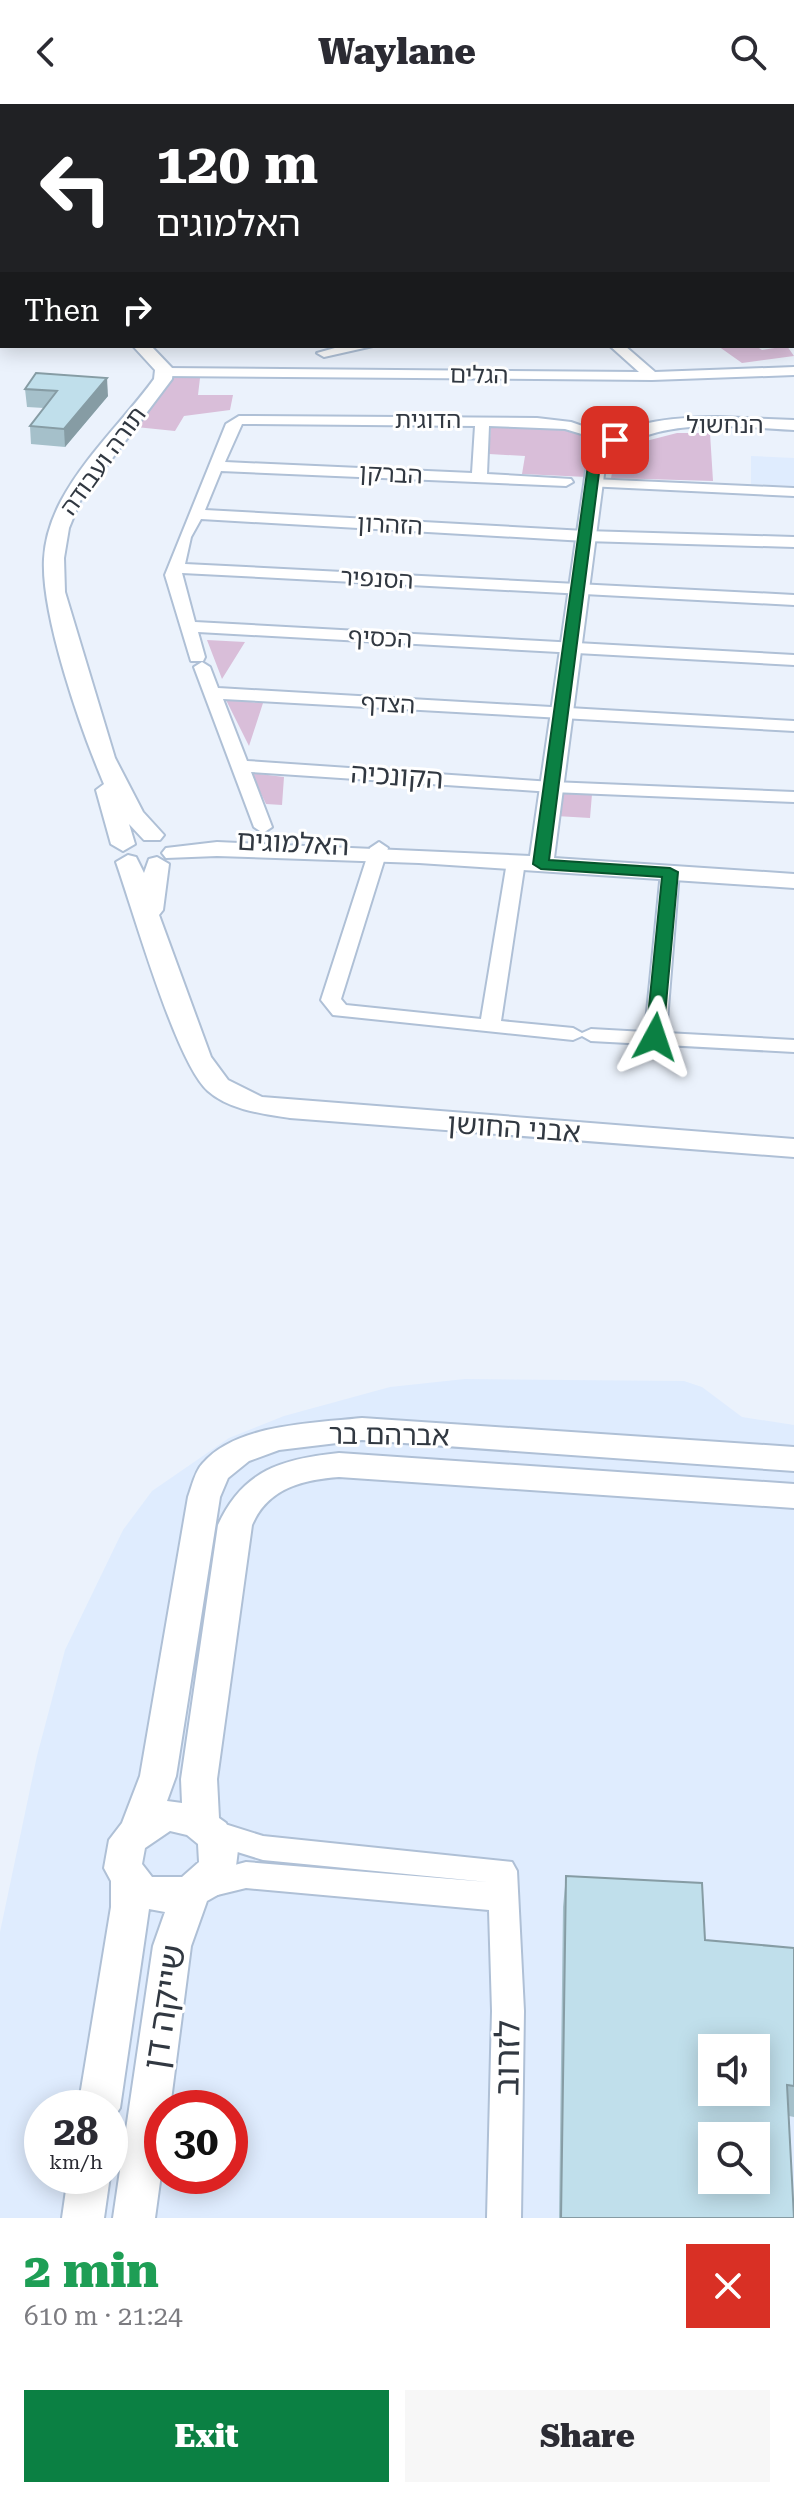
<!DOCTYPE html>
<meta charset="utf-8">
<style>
body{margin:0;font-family:"Roboto Serif","Noto Sans Hebrew",serif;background:#f7f7f7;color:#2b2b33;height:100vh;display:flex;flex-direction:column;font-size:30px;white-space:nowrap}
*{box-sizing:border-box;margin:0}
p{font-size:26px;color:#7c7c81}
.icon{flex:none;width:44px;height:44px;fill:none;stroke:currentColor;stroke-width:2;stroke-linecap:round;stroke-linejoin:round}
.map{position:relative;height:2114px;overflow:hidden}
.drawer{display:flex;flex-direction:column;background:#fff;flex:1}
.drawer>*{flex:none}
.top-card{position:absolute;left:0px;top:0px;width:794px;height:244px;box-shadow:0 4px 20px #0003;background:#202124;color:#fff;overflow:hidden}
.fabs{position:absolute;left:698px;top:1930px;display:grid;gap:16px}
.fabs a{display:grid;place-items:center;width:72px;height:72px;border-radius:0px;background:#fff;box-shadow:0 4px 20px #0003;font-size:40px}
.speed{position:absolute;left:24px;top:1986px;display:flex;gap:16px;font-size:40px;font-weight:700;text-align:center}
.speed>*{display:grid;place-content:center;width:104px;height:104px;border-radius:50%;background:#fff;box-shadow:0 4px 20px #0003;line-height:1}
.speed small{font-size:20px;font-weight:400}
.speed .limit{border:12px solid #d22;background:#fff;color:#111}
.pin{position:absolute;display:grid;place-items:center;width:68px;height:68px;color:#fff;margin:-34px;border-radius:16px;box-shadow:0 4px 12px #0006}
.me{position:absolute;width:88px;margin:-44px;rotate:5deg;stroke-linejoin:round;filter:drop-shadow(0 0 6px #0008)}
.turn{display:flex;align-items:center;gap:28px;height:168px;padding:0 24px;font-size:36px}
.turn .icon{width:104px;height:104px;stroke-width:2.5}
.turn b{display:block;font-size:56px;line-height:68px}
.then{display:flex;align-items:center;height:76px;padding:0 24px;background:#0003;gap:16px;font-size:30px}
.round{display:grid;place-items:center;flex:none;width:84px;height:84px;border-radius:0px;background:#f7f7f7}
.head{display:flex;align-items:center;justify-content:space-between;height:136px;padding:0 24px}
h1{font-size:48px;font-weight:800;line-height:60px;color:#1e9e55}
.action{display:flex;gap:16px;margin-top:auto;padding:16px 24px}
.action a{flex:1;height:92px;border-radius:0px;background:#0b8043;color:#fff;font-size:32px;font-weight:800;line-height:92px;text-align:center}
.action a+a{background:#f7f7f7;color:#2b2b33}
header{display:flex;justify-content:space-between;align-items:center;height:104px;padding:0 24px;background:#fff;font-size:36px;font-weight:800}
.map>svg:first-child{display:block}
.built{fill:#dfecfe;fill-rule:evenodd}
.green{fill:#d9bed9}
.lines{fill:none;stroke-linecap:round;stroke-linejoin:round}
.minor-casing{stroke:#afc0d6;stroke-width:4}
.tertiary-casing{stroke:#afc0d6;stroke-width:4}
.minor{fill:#fff;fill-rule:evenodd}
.tertiary{fill:#fff;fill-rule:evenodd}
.wall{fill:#a5c0ca}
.shaded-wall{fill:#869ca4}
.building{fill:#c0dfeb;stroke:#869ca4;stroke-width:2;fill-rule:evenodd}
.route{fill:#0b8043;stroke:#07532c;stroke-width:2}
.labels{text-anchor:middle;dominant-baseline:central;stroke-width:6;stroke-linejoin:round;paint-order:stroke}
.far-street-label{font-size:24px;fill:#313841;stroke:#fff}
.street-label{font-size:28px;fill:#313841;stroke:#fff}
.near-street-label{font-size:34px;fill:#313841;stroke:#fff}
</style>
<header><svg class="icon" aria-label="back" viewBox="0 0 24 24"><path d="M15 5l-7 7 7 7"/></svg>Waylane<svg class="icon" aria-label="search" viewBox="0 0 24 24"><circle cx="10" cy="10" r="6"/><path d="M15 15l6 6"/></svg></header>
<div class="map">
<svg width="794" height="2114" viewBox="0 0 794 2114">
<rect width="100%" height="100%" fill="#ebf2fc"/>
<path class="built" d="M751,352L794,354V382L751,380Z
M465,1275L684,1277L702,1283L742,1313L794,1321V2114H0V1828L37,1652L65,1546L123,1426L152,1387L229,1334L284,1312L390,1283ZM712,1944H756V1988H712ZM42,2004H110V2072H42ZM162,2004H230V2072H162ZM712,2032H756V2076H712Z"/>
<path class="green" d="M718,242H756L762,246L787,242L794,252L742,259Z
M174,273L200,274L198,291H233L230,306L184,312L175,327L136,323Z
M491,320L562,322L602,338L590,354L587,373L522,370L525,352L489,350Z
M677,329H710L713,377L611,374L614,358L646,337Z
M207,536L245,538L222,575Z
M226,596L263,599L249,642Z
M251,669L284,673L282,701L266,700Z
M558,688L592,690L590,714L556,712Z"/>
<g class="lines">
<defs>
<path id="minor" d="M10,0H20L21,2H11Z
M470,0H483L484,2H471Z
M600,0H612L613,2H601Z
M792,18H794L792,25Z
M792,46H794V52H792Z
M792,73H794V79H792Z
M342,242H373L324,253L317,249Z
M610,242H625L655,268L794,263V271L652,276L165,272L158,268L165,264L639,268Z
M239,312L537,314L571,318L622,336L615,340L565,325L489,322L487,370L571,375L573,378L566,382L221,367L205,406L585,427L794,433V443L585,437L201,415L191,433L185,460L794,491V501L182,469L195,518L794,551V561L198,528L205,553L203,557H191L165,471L226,320ZM242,320L475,322L472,369L225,358Z
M592,375L794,384V392L587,382V376Z
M202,558L210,563L218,584L794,617V627L223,595L247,657L552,678L794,688V698L552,688L251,668L272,723L263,729L254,723L194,563Z
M379,738L388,744L341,895L346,901L481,915L507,758L516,752L525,758L501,917L573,924L582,929L591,925L645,928L661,768L670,762L679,768L666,929L794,936V948L591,937L582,932L573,936L333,911L321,896L370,744Z
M212,1716L263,1732L512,1758L517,1767L524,1907L521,2114H487L492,1907L489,1806L246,1784L205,1794L194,1790L190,1781L194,1772L246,1758L488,1778L263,1756L202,1737L197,1728L202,1719Z"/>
<path id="tertiary" d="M792,106H794V114H792Z
M133,242H151L173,265L172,275L80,397L69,424L64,454L65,488L115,654L143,708L164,731L160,736H144L129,720L135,740L123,747L111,740L96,686L104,680C81,626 41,512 44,455C45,435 52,414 61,397C85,352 124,316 154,275L155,266Z
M717,313L794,316V326C733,323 655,310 606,355L554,754L794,770V784L419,759L217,752L166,754L162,749L166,744L217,738L530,752L588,353C618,315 673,314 717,313Z
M128,751L136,753L144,769L149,755L157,753L169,760L163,806L159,811L211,953L228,976L262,993L794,1035V1053L290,1014C264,1010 229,1006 208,987C176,959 133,806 116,758Z
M362,1314L794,1343V1367L362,1336L279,1346L249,1357L228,1374L220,1393L176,1672L167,1697L182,1699L181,1675L218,1421C243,1366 282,1355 339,1349L794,1380V1404L339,1373C302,1376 268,1384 252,1421L217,1675L219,1714L226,1719L238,1746L236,1762L221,1789L207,1797L191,1842L170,2004H162V2063L155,2114H113L153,1842L165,1808L149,1805L120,2004L110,2019V2004H78L111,1803V1777L104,1764L109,1736L122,1719L140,1672L188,1393C192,1382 195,1367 203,1359C237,1320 314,1319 362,1314ZM170,1727L187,1731L198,1740L199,1758L182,1773H152L142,1760L145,1744Z
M68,2072H110L104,2114H62Z"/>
</defs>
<use href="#minor" class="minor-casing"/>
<use href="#tertiary" class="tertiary-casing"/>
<use href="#minor" class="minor"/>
<use href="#tertiary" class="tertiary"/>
</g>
<path class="wall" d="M25,285L108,292L65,343L31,340L30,322L44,304L27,303Z
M566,1772L705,1836L794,1844V2013L789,2012L794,2114H559L563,1803Z"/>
<path class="shaded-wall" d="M107,274L108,292L65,343L64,325Z"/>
<path class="building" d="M36,269L107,274L64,325L30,322L57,287L25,285Z
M566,1772L702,1779L705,1836L794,1844V1982L787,1981L794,2114H561ZM712,1944H756V1988H712ZM712,2032H756V2076H712Z"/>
<path class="route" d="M610,333L620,336L606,350L600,361L549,756L670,764L678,768L663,933L655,938L646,933L662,773L541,765L533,760L588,361L596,345Z"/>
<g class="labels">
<g class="far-street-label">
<text transform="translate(479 271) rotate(1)">הגלים</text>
<text x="428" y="316">הדוגית</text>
<text x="725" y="321">הנחשול</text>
<text transform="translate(103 357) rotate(-54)">תורה ועבודה</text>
<text transform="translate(391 370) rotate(3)">הברקן</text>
<text transform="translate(390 421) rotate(3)">הזהרון</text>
<text transform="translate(377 475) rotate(3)">הסנפיר</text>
<text transform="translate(380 534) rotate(3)">הכסיף</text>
<text transform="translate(388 600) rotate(3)">הצדף</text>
</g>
<g class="street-label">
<text transform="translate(397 672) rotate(4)">הקונכיה</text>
<text transform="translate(293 739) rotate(3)">האלמוגים</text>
<text transform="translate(514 1024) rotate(4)">אבני החושן</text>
<text transform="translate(389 1331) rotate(1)">אברהם בר</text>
</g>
<g class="near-street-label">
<text transform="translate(164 1903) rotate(-81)">שייקה דן</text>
<text transform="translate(507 1954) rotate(-89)">לזרוב</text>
</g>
</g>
</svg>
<div class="fabs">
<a><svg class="icon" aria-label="sound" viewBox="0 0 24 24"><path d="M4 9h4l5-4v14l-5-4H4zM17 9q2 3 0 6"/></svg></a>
<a><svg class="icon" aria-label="search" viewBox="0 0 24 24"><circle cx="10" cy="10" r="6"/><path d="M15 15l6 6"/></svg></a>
</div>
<div class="speed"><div>28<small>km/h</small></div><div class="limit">30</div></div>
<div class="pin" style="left:615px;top:336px;background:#d93025"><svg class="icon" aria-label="arrive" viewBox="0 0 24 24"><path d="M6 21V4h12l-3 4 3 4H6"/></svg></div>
<svg class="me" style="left:655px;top:933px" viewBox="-20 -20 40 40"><path d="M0-17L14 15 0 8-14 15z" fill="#0b8043" stroke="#fff" stroke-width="4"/></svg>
<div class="top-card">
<div class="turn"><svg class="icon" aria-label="left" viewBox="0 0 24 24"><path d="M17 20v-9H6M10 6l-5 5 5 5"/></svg><div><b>120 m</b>האלמוגים</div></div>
<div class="then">Then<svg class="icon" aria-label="right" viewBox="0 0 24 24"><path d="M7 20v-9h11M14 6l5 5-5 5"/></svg></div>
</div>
</div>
<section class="drawer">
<div class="head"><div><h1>2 min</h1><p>610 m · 21:24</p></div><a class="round" style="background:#d93025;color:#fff"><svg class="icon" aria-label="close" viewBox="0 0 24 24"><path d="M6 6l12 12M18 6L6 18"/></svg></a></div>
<div class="action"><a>Exit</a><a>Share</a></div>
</section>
